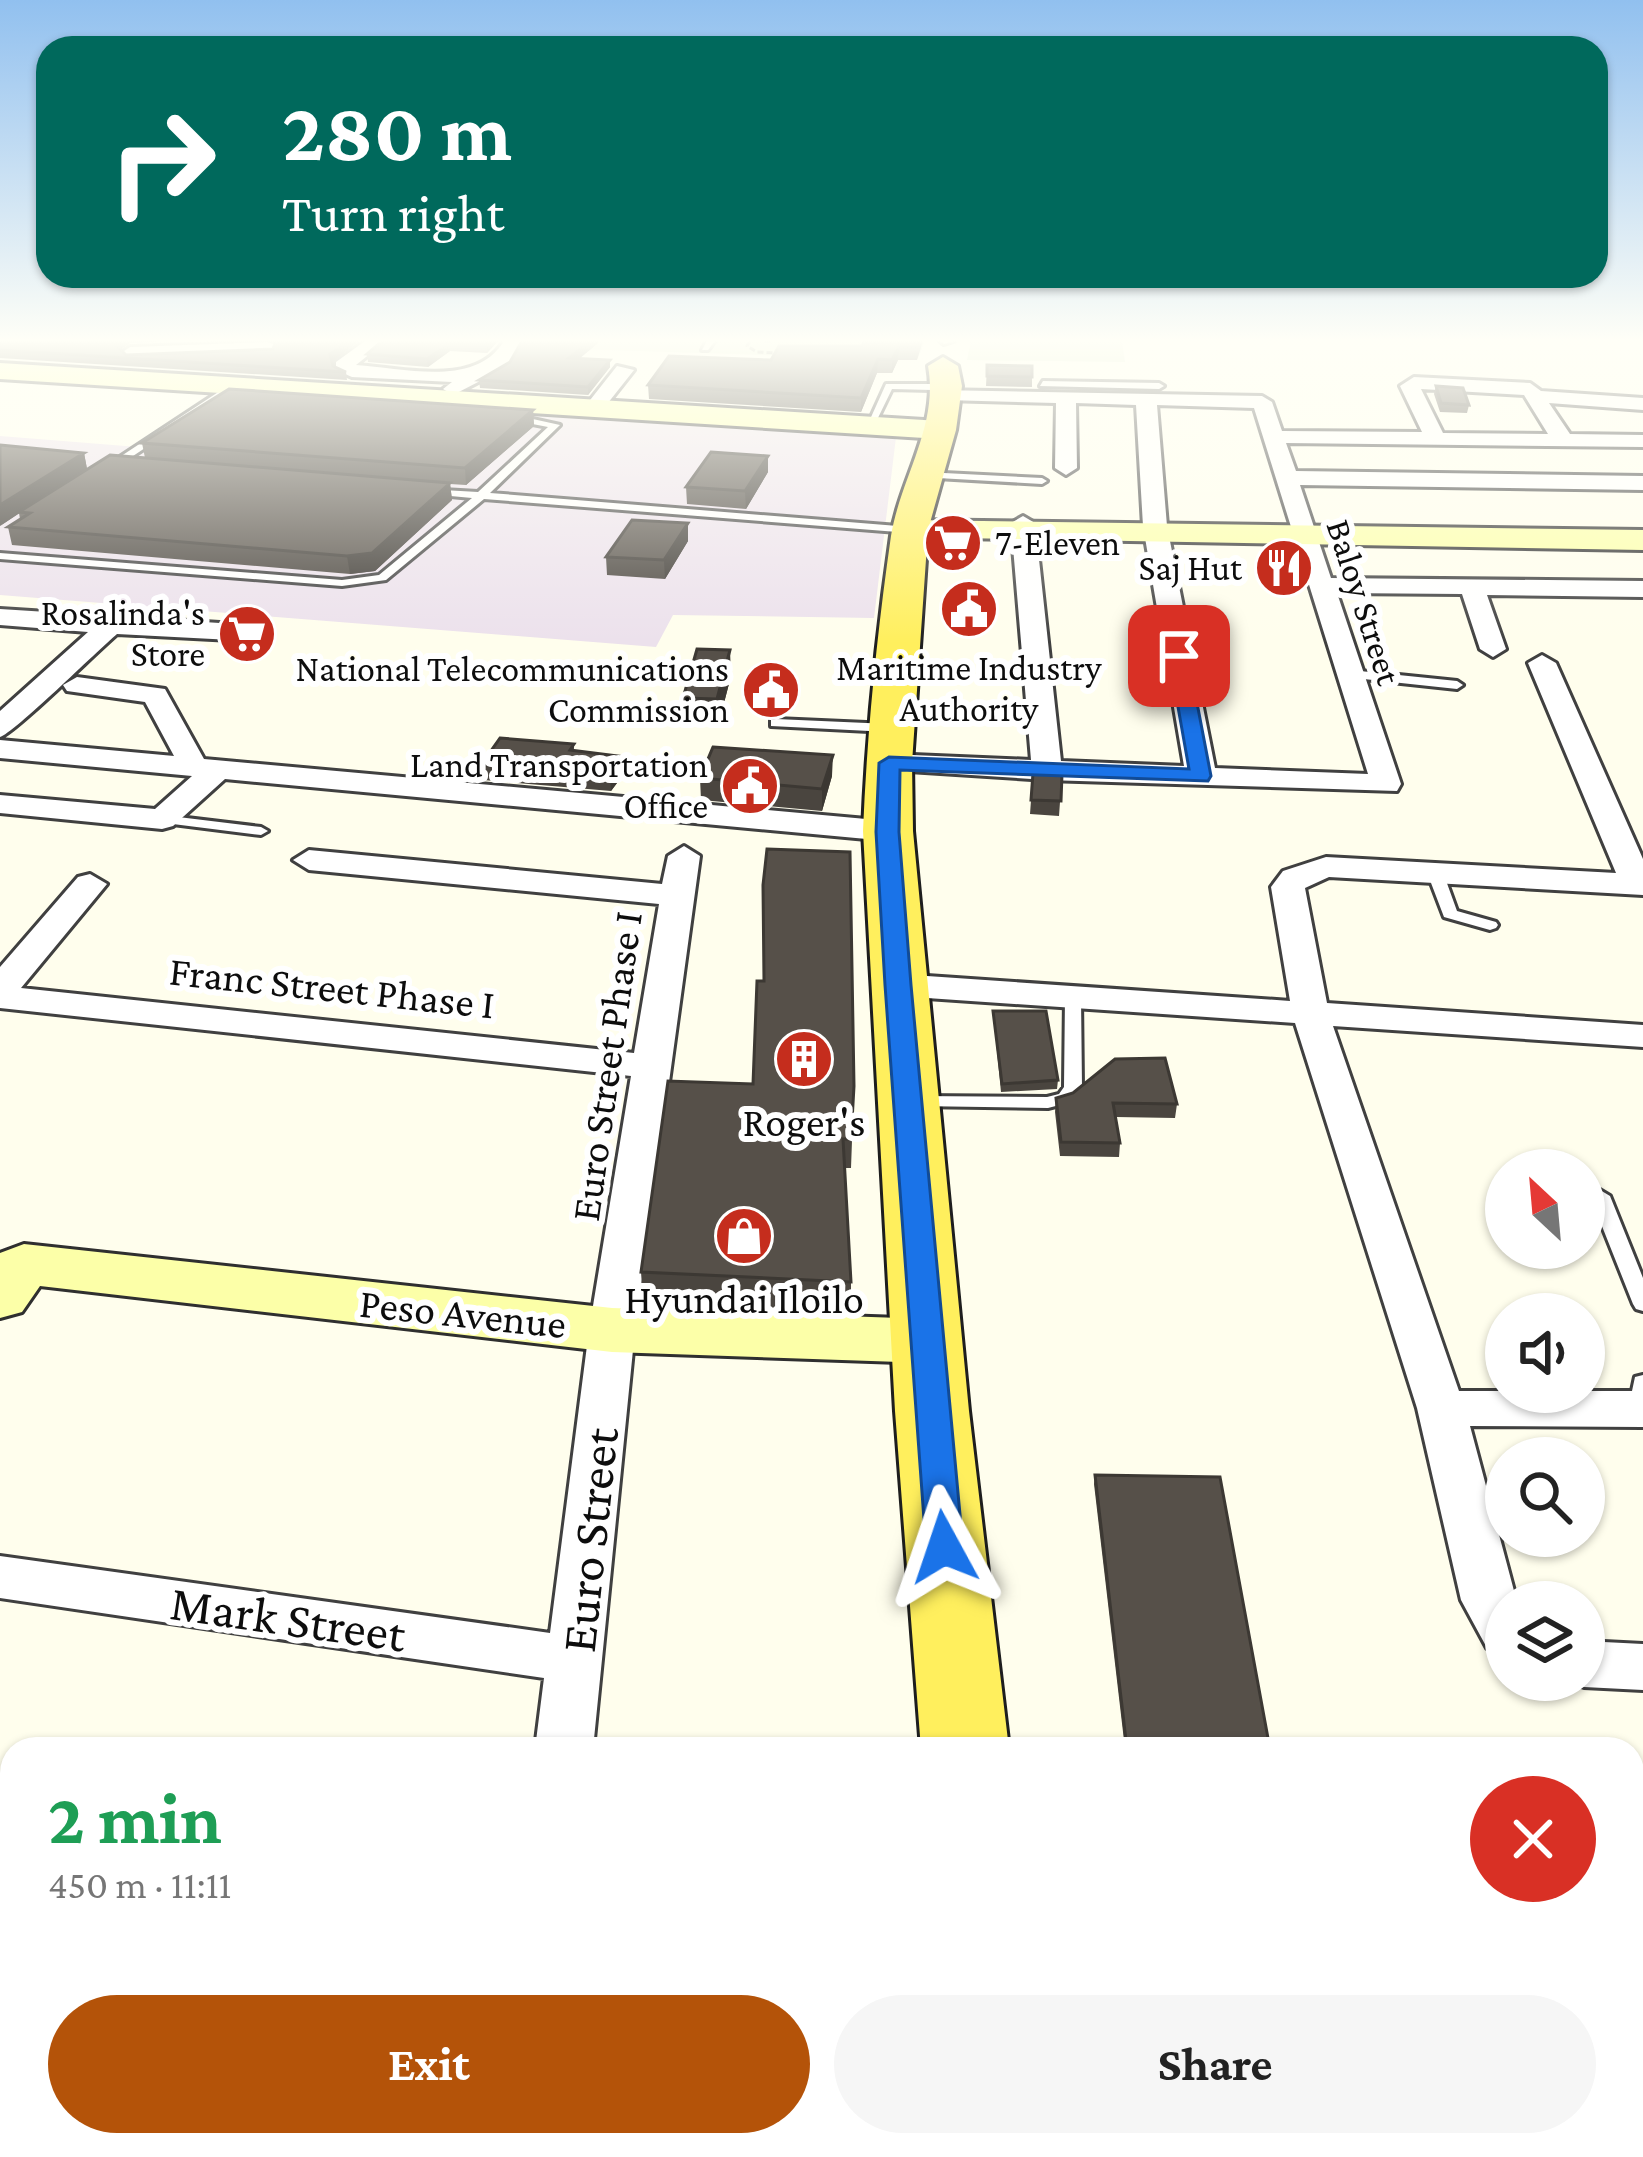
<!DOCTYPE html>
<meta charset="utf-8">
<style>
body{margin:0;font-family:"Crimson Pro",serif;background:#f6f6f6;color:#222;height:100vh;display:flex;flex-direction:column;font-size:45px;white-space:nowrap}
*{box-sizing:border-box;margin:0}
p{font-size:39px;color:#767676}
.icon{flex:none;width:66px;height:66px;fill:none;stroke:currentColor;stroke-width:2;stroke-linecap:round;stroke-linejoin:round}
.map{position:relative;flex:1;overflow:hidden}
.panel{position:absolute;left:0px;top:1737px;width:1644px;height:420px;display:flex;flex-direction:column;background:#fff;border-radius:36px 36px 0 0;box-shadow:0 3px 9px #0004}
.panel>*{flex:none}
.hud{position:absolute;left:36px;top:36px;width:1572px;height:252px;border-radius:36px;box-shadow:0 3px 9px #0004;background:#00695c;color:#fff;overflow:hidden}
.needle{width:78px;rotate:334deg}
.buttons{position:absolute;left:1485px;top:1149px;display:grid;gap:24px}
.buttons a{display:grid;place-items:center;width:120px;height:120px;border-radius:50%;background:#fff;box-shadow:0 3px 9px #0004;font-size:60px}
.pin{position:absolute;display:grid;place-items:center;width:102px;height:102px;color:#fff;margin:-51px;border-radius:24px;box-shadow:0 6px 18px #0006}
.me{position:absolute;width:132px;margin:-66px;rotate:355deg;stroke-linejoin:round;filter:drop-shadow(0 0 9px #0008)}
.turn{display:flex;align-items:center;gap:42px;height:252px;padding:0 48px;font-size:54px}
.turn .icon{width:156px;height:156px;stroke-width:2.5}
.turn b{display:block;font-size:84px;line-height:102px}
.round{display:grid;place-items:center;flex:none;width:126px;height:126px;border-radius:63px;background:#f6f6f6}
.headline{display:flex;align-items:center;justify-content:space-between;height:204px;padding:0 48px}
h1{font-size:72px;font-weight:700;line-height:90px;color:#1e9e55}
.action{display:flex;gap:24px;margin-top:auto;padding:24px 48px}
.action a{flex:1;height:138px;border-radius:72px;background:#b45309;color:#fff;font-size:48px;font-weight:700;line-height:138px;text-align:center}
.action a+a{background:#f6f6f6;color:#222}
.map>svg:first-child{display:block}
.industrial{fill:#ece1ec}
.cemetery{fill:#d1e2bd}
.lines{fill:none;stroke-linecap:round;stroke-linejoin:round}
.lane-casing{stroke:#404040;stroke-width:6}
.street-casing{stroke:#404040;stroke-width:6}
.secondary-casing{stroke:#2f2f2f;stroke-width:6}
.primary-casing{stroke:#1e1e1e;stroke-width:6}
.path{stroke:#2f2f2f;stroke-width:3;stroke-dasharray:6 3;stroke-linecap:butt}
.lane{fill:#fff;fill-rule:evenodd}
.street{fill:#fff;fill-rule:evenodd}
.secondary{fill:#fcffa8;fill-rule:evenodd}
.primary{fill:#ffef5d;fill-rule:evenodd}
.wall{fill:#4a453f}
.shaded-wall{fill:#3c3833}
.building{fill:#565049;stroke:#3c3833;stroke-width:3}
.route{fill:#1a73e8;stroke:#114b97;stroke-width:3}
.labels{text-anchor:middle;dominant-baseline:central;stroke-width:12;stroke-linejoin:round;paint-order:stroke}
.far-poi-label{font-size:36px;fill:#0d0d0d;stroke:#fff;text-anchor:end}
.far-street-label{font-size:36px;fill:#0d0d0d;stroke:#fff}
.street-label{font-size:42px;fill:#0d0d0d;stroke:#fff}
.poi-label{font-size:42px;fill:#0d0d0d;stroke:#fff}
.near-street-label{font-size:51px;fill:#0d0d0d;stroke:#fff}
</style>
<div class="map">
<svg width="1643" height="2157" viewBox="0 0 1643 2157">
<rect width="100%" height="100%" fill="#fffeed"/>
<path class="industrial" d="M219,394L896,437L874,618L673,615L656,647L0,595V436L138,447Z"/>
<path class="cemetery" d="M584,341H925L917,360L576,349Z
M971,341H1122L1125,362L967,360Z"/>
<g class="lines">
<defs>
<path id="lane" d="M707,341H715L708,350H702Z
M940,341H954L944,344Z
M1043,381L1159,383L1164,386L1159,389L1040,386Z
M232,383L235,388L109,472L100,470Z
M886,384H932L937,387L932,390L892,389L875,424L867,426Z
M510,414L560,425L490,493L910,527L915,530L910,533L484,499L386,580L342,586L0,559V553L342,580L379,575L472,498L429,494L425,493V489L478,492L548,427L507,419L505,417Z
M924,472L1042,478L1047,481L1042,484L920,477L919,475Z
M1350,670L1457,681L1463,685L1457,689L1345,677L1344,674Z
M776,719L889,724L896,728L889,732L771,726V720Z
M162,815L261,827L268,831L261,835L157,822V816Z
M1436,870L1444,875L1457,911L1496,922L1498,925L1496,928L1490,930L1444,917L1428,875Z
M1073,992L1081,997L1082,1087L1071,1102L1048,1108L916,1106L907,1101L916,1096L1047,1097L1059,1094L1064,1087L1065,997Z
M1600,1190L1610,1196L1643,1278V1311L1636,1309L1633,1304L1590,1196Z
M1643,1375V1399L1635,1397L1632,1391L1635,1377Z"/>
<path id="street" d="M365,341H386L356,365C405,368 475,388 504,341H522L507,367L453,395L443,389L452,382L352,377L336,370V362Z
M267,342L274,344V352L130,359L121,353L130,347Z
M617,366L634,370L600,413H586L583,409Z
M1414,377L1530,383L1541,391L1643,398V410L1549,403L1570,434L1643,435V447L1286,443L1296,471L1643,476V490L1300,485L1331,578L1643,581V597L1487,595L1506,649L1493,657L1480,649L1462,594L1337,593L1401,784L1397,791L1047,780L878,769L874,763L889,754L1031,760L1011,523L1023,516L1035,523L1061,761L1184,766L1143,526L1136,405L1076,403L1077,468L1066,475L1055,468L1056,403L945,400L938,398V390L1262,396L1272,402L1282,431L1422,432L1400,386ZM1421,389L1524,395L1548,434L1443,433ZM1157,405L1254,408L1368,774L1215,768L1167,526Z
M0,609L251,625L264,633L251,641L117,634C98,650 13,734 0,737V711L88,632L0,625Z
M1542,655L1556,663L1643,859V895L1329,877L1305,888L1327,1003L1643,1025V1047L1333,1026L1459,1391H1643V1427L1470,1426L1517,1602H1506V1654L1487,1648L1461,1600L1417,1408L1295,1023L898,996L885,993L880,985L885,977L898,974L1290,1001L1271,887L1283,871L1326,857L1616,873L1528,663Z
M77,677L165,689L204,759L888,821L904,831L888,841L225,779L173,826L162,829L0,813V795L155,809L192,776L0,758V740L174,756L145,702L67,691L63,685Z
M684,846L700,856L635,1330L593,1749H535L544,1678L0,1598V1556L550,1633L589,1330L631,1076L0,1008V967L78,877L90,874L107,884L21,988L634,1053L659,904L309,870L293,860L309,850L662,884L668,856Z
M1584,1641L1643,1644V1690L1584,1687L1564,1680H1584Z
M0,1940L12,1942V2004L0,2002Z"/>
<path id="secondary" d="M0,363L940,421L954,430L940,439L0,379Z
M910,520L1643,530V550L898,537L894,530L898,523Z
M24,1244L612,1308L929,1319L952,1325L961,1341L952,1357L929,1363L612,1352L40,1286L22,1312L0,1318V1253Z"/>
<path id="primary" d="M943,357L958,366L962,386L956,430L928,530L912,763L913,831L969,1411L1009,1749H921L895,1411L863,831C867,733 877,633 891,536C900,479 939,426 928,366Z
M993,2145H1099L1101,2157H995Z"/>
</defs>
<use href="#lane" class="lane-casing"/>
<use href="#street" class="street-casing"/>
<use href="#secondary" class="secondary-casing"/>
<use href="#primary" class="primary-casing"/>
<path class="path" d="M750,341L747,346L757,352L778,353
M764,341H772"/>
<use href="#lane" class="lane"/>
<use href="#street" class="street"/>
<use href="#secondary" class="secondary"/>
<use href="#primary" class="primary"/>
</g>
<path class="wall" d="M0,341H176L130,343L120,349L126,355L273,349L275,342L273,341H359L332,362L333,366L346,372L347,380L0,358Z
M382,341H498L487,353L450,351L428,367L368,362L367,354Z
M522,341H598V343L579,359L610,367L588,395L480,388L479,380L510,362Z
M923,341L917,360H898L892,373H877L861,412L649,399L648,385L771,360L862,346Z
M987,365L1032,366V387L986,386Z
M1436,386L1469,405L1467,413L1440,412L1434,394Z
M533,410L534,426L466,485L450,484L452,500L375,571L350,574L12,545L8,527L20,519L19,513L0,526L84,453L87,469L145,458L142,443Z
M768,456V472L746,509L687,504L686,487Z
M688,523V541L665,579L607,575L606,557Z
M731,676L718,726L684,725L683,698Z
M574,744V751L625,757L626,771L611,791L483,780L481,765Z
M1033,773L1062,774L1059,816L1030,814Z
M832,776L822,811L701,800L700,778Z
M993,1011L1058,1080L1057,1089L1001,1092Z
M854,1086L851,1168H845L851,1282V1312L643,1301L641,1272Z
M1056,1098L1177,1104L1175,1118L1116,1117L1120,1143L1119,1157L1060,1156L1055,1112Z
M1095,1475L1270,1749H1125L1094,1484Z"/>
<path class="shaded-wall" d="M120,341H129L130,343L117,352L115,344Z
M348,341H359L332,362L330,354Z
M491,341H498L487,353V345Z
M591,341H598V343L570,366L569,358Z
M450,344V351L428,367L427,359Z
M899,346L898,360L892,373V360Z
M878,359L877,373L861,412V398Z
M610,360V367L588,395V387Z
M533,410L534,426L466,485L465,468Z
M84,453L87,469L0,526V505Z
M768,456V472L746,509L745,491Z
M450,483L452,500L375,571L350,574L347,556Z
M688,523V541L665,579L664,560Z
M730,650L731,676L718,726L717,699Z
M833,755L832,776L822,811V789Z
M625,757L626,771L611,791L610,777Z"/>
<path class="building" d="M0,341H120L115,344L126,355L273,349L276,341H348L330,354L333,366L346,372L0,350Z
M382,341H491L487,345L450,344L427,359L367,354Z
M522,341H591L569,358L610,360L588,387L479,380L510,362Z
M864,341H919L918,347L899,346L892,360L878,359L861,398L648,385L669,356L771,360L779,346H862Z
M987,365L1032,366V377L987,376Z
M1436,386L1463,388L1469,405L1441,403Z
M229,389L533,410L465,468L142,443Z
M0,445L84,453L0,505Z
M711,452L768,456L745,491L686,487Z
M110,455L450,483L372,553L347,556L8,527L30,513L19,512Z
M632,520L688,523L664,560L606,557Z
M697,649L730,650L717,699L683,698Z
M500,738L574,744L570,750L625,757L610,777L481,765Z
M713,747L833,755L822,789L700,778Z
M1033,773L1062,774L1061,801L1031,800Z
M767,849L850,852L854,1086L851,1139H843L851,1282L641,1272L668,1081L753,1084L757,981H764L763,885Z
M993,1011H1046L1058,1080L1002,1084Z
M1165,1058L1177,1104L1113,1103L1120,1143L1061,1142L1056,1098L1073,1093L1115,1059Z
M1095,1475L1220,1477L1270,1749H1127Z"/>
<linearGradient id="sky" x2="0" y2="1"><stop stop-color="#91c0ef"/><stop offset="0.53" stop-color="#fffff7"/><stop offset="1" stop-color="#fffff7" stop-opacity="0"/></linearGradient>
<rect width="1643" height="643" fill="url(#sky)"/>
<path class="route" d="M1179,650L1188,656L1211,776L1208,781L900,770L899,832L911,985L963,1547L957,1557L944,1561L932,1557L926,1547L885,985L876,832L879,763L889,757L1189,769L1169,656Z"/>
<defs>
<symbol id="supermarket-disc" viewBox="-11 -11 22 22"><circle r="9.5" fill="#c52d1d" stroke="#fff"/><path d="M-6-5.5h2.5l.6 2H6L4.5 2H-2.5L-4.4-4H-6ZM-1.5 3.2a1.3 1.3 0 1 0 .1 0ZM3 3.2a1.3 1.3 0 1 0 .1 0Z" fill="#fff"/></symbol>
<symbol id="restaurant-disc" viewBox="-11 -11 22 22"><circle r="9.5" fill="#c52d1d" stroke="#fff"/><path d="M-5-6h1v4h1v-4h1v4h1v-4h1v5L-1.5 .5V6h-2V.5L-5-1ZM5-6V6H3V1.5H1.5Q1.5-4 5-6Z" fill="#fff"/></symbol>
<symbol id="civic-disc" viewBox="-11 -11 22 22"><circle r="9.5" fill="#c52d1d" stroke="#fff"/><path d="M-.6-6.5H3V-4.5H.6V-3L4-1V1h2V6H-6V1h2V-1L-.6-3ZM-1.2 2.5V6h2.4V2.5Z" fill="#fff"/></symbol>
<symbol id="building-disc" viewBox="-11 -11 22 22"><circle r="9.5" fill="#c52d1d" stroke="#fff"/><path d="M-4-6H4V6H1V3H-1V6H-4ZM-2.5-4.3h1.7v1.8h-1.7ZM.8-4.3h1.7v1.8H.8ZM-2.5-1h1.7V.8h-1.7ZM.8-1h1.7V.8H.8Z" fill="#fff"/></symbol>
<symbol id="shop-disc" viewBox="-11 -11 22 22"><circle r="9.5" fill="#c52d1d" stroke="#fff"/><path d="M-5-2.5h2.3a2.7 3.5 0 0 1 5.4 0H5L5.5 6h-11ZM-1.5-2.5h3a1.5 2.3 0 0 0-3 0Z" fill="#fff"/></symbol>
</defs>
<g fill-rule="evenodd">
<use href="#supermarket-disc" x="920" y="510" width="66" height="66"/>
<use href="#restaurant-disc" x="1251" y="535" width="66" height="66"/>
<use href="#civic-disc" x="936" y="576" width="66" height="66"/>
<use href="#supermarket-disc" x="214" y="601" width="66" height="66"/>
<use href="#civic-disc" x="738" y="657" width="66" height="66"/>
<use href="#civic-disc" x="717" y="753" width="66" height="66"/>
<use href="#building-disc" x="771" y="1026" width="66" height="66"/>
<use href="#shop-disc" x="711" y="1203" width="66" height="66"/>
</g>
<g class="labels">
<g class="far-poi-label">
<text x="995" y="543" text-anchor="start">7-Eleven</text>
<text x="1242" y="568">Saj Hut</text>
<text x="205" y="613">Rosalinda's<tspan x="205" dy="41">Store</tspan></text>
<text x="969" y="668" text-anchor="middle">Maritime Industry<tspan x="969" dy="41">Authority</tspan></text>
<text x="729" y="669">National Telecommunications<tspan x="729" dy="41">Commission</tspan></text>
<text x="708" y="765">Land Transportation<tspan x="708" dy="41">Office</tspan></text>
</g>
<g class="far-street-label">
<text transform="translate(1364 602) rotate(72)">Baloy Street</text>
</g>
<g class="street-label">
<text transform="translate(332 987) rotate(6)">Franc Street Phase I</text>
<text transform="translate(606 1066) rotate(-82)">Euro Street Phase I</text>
<text transform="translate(463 1313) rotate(6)">Peso Avenue</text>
</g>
<g class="poi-label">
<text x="804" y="1121">Roger's</text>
<text x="744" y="1298">Hyundai Iloilo</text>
</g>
<g class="near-street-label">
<text transform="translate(589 1540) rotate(-84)">Euro Street</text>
<text transform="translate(288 1618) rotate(8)">Mark Street</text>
</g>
</g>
</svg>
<div class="buttons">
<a><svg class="needle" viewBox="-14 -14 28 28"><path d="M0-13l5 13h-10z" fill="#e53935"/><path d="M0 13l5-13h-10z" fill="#767676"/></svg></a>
<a><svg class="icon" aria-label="sound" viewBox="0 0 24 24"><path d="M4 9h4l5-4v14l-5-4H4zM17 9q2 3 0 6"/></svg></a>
<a><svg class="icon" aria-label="search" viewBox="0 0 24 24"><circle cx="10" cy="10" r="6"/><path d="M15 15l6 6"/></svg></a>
<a><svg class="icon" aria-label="layers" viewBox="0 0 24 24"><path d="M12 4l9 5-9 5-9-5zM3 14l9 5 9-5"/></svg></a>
</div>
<div class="pin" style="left:1179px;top:656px;background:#d93025"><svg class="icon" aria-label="arrive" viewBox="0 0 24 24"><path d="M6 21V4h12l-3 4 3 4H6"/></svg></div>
<svg class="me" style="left:944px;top:1547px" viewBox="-20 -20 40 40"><path d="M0-17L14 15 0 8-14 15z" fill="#1a73e8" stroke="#fff" stroke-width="4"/></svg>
<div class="hud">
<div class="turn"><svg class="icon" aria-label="right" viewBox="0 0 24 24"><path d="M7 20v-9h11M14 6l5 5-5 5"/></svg><div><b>280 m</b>Turn right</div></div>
</div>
<section class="panel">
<div class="headline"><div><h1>2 min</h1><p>450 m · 11:11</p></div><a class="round" style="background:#d93025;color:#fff"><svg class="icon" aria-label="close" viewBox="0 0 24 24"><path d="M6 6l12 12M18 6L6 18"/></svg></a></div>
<div class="action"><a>Exit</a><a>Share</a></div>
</section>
</div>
